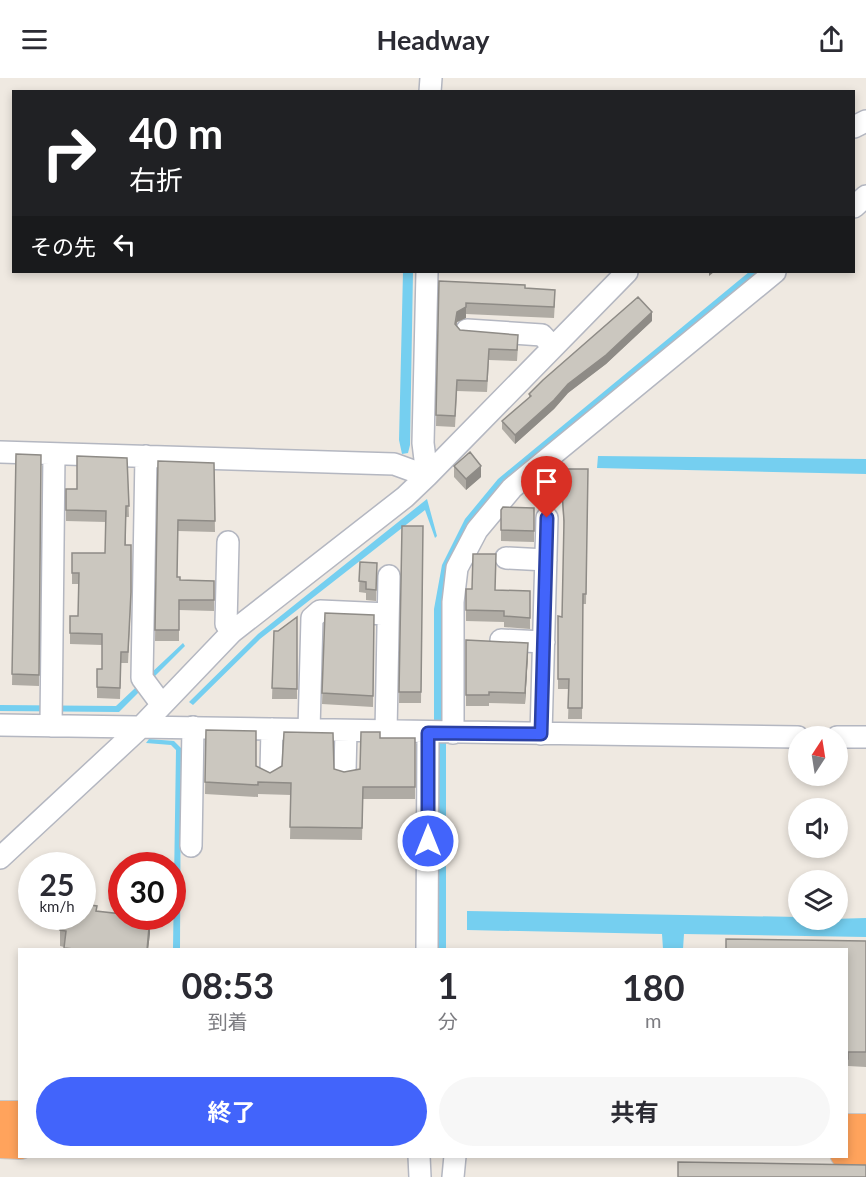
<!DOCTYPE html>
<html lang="ja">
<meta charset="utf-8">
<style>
body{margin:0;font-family:Lato,"Noto Sans JP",sans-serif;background:#f7f7f7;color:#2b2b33;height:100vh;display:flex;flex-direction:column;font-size:22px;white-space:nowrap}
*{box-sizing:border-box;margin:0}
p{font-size:20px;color:#7c7c81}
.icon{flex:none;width:33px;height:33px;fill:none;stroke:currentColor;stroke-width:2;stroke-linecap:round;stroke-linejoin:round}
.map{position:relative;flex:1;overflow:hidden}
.sheet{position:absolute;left:18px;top:870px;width:830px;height:210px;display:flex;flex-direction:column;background:#fff;border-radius:0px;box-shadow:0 3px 9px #0003}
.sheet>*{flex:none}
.top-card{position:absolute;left:12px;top:12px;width:843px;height:183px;border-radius:0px;box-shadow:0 3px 9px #0003;background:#202124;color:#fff;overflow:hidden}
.needle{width:39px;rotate:12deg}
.controls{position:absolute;left:788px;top:648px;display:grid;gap:12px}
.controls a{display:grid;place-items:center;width:60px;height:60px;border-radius:50%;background:#fff;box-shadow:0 3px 9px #0003;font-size:30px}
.speed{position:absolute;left:18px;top:774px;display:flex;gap:12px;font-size:30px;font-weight:700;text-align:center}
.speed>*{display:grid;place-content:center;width:78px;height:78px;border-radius:50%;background:#fff;box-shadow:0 3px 9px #0003;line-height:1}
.speed small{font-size:15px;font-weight:400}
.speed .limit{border:9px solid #d22;background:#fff;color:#111}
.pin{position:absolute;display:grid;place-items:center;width:51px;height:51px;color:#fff;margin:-62px -26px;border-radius:50% 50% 50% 0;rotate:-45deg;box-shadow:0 0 6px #0007}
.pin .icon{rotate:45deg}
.me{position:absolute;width:66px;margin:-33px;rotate:0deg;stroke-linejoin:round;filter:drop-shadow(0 0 4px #0008)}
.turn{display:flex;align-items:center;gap:21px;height:126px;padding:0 18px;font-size:27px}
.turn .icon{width:78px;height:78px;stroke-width:2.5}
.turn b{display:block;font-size:42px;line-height:51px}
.then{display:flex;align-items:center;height:57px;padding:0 18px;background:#0003;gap:12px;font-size:22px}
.eta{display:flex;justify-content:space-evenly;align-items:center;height:102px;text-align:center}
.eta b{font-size:36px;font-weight:700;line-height:42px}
.cta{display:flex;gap:12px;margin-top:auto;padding:12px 18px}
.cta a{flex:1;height:69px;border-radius:36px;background:#4264fb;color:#fff;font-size:24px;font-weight:700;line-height:69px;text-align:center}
.cta a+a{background:#f7f7f7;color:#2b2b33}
header{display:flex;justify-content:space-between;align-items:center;height:78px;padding:0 18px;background:#fff;font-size:27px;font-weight:700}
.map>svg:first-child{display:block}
.water{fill:#75cff0}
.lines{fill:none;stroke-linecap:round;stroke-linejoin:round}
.minor-casing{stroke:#b4b7c1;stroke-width:24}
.highway-casing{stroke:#c9c9c9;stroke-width:34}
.minor{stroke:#fff;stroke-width:21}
.highway{stroke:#ffa35c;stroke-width:32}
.wall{fill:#afaba4}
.shaded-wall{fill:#8e8b86}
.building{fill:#cbc7bf;stroke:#8e8b86;stroke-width:1.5}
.route-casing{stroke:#2b41a3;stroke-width:15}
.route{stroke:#4264fb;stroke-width:10}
</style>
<header><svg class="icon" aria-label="menu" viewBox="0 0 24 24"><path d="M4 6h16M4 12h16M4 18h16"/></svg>Headway<svg class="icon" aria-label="share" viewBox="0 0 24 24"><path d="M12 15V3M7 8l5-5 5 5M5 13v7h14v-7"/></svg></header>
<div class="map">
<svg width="866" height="1099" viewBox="0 0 866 1099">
<rect width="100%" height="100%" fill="#efe9e1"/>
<path class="water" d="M403,194H413L410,367L408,375L402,376L399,362Z
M749,194H764L506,409L446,532V871L434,872V531L442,487L465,441L498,401Z
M598,378L866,381V396L597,390Z
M427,421L437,458L435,460L425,432L260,561L193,627L189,624L258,556Z
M183,565L185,568L119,634L0,633V627L116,628Z
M149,661L174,663L181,670L180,871H173L176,672L171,667L146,665Z
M467,833L798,839V842L866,840V859L684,856L683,871H663L662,856L467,852Z"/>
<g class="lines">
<defs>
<path id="minor" d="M430,14L431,0
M854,49L866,43
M854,129L866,118
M467,252L542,257L553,269
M0,374L394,386L427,398L423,365L427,194
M146,378L142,600L162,627
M228,464L226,546L232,554
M506,480L546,482
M501,562L544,564
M0,647L798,659
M51,648L54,376
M309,652L312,540L320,533L388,536
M386,654L389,498
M453,655V524L457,490L477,452L512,410L775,194
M541,656L547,440
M837,659H866
M345,693L346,653
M271,694L272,651
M191,768L193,649
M0,780L141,649L232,554L405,419L427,398L627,194
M427,872L428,655
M419,1078L420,1099
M453,1099L455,1078"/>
<path id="highway" d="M0,1039H20
M846,1052H866
M0,1064L20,1065
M846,1075H866"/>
</defs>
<use href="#minor" class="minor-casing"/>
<use href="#highway" class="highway-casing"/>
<use href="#minor" class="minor"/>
<use href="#highway" class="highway"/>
</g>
<path class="wall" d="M439,203L525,210L555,223L554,240L466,236V240L457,244L456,247L460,252L518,268L517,283L489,282L487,314L457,313L455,349L436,348Z
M652,243L606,286L568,315L554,331L515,366L502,351V343L529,320V316Z
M16,376L41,377L39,608L12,607Z
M127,380L129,439H126V467L131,525L128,585H121L120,621L97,620V591H102V567L70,566V538H78L79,506H72V475H105L106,444L66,443V411H77Z
M158,383L214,385L215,454L178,453L177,499L180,502L214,503V533L179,532V563H155Z
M454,388L481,399L466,412L454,399Z
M555,391H588L586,526H583L582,641H568L569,611H558V538L562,539L564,451L562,424H555Z
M534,430V464L501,463V432Z
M402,448H423L421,625H399Z
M360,484L377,485L376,523L366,522V515L359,514Z
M466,511L530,513V551L504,549V544L466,543Z
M325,535L374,537L373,629L322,626Z
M297,539V621H272L274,553H278Z
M466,562L528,576L525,626L489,625V628H466Z
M206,652L256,688L270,695L334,691L344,694L360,691L380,660H415V721H363L362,762L290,761L291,717L258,716V719L205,716Z
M97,833L150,855L148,872H64V869L60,868V852Z
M866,863V989L848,988V995H846V872Z"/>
<path class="shaded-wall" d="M709,194H714L709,198Z
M466,225V240L457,244L455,257L457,234Z
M652,234V243L606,286L568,315L554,331L515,366V357L568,306Z
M481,388V399L466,412V401Z
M528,565V576L525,626V615Z
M150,838V855L148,872H147Z"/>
<path class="building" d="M439,203L525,207V210L555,212L554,229L466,225V229L457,234L455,246L460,252L518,257L517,272L489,271L487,303L457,302L455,338L436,337Z
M638,219L652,234L606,277L568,306L554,322L515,357L502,343L531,318L529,316L543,302Z
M470,374L481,388L466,401L454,388Z
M16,376L41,377L39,597L12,596Z
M77,378L127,380L129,428H126L125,467H131V514L128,574H121L120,610L97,609V591H102V556L70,555V538H78L79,495H72V475H105L106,433L66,432V411H77Z
M158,383L214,385L215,443L178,442L177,499H180V502L214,503V522H179V552H155Z
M555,391H588L586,516H583L582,630H568L569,601H558V538L562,539L564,443L562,413H555Z
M503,429L534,430V453L501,452V432Z
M402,448H423L421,614H399Z
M473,476H496L495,512L530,513V540L504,538V533L466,532V511H472Z
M360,484L377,485L376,512L366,511V504L359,503Z
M325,535L374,537L373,618L322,615Z
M297,539V611L272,610L274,553H278Z
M466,562L528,565L525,615L489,614V617H466Z
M206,652L256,653V688L270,695L282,688L284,654L333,655L334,691L344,694L360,691L361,654H380V660H415V709H363L362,750L290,749L291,705L258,704V707L205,704Z
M82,826L97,828L96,833L122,836V838H150L147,872H84L64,870L66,853L60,852L61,838H82Z
M726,861L866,863V974H848V981H846V872H726Z
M678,1084L866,1087V1099H678Z"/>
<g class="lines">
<defs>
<path id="route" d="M428,763V655L541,656L547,440"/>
</defs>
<use href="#route" class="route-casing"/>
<use href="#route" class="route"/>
</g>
</svg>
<div class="controls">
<a><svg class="needle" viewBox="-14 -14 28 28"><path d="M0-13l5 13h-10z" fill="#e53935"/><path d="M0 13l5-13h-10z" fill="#7c7c81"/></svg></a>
<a><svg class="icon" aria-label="sound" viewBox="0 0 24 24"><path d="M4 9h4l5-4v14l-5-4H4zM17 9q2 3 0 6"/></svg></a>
<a><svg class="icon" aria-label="layers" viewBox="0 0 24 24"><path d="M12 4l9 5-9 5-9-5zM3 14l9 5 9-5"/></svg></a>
</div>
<div class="speed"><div>25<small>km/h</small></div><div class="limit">30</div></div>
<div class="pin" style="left:547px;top:440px;background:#d93025"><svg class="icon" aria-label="arrive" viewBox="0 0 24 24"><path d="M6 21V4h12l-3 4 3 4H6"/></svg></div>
<svg class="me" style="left:428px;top:763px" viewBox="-20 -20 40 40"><circle r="17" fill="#4264fb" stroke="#fff" stroke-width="3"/><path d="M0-11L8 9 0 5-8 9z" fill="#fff"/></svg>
<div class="top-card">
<div class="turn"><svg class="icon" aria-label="right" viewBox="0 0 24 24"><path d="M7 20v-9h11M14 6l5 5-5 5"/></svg><div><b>40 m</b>右折</div></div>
<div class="then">その先<svg class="icon" aria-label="left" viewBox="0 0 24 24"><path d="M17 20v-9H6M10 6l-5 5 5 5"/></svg></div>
</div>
<section class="sheet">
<div class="eta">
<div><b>08:53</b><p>到着</p></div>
<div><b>1</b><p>分</p></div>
<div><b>180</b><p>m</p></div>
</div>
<div class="cta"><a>終了</a><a>共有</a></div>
</section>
</div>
